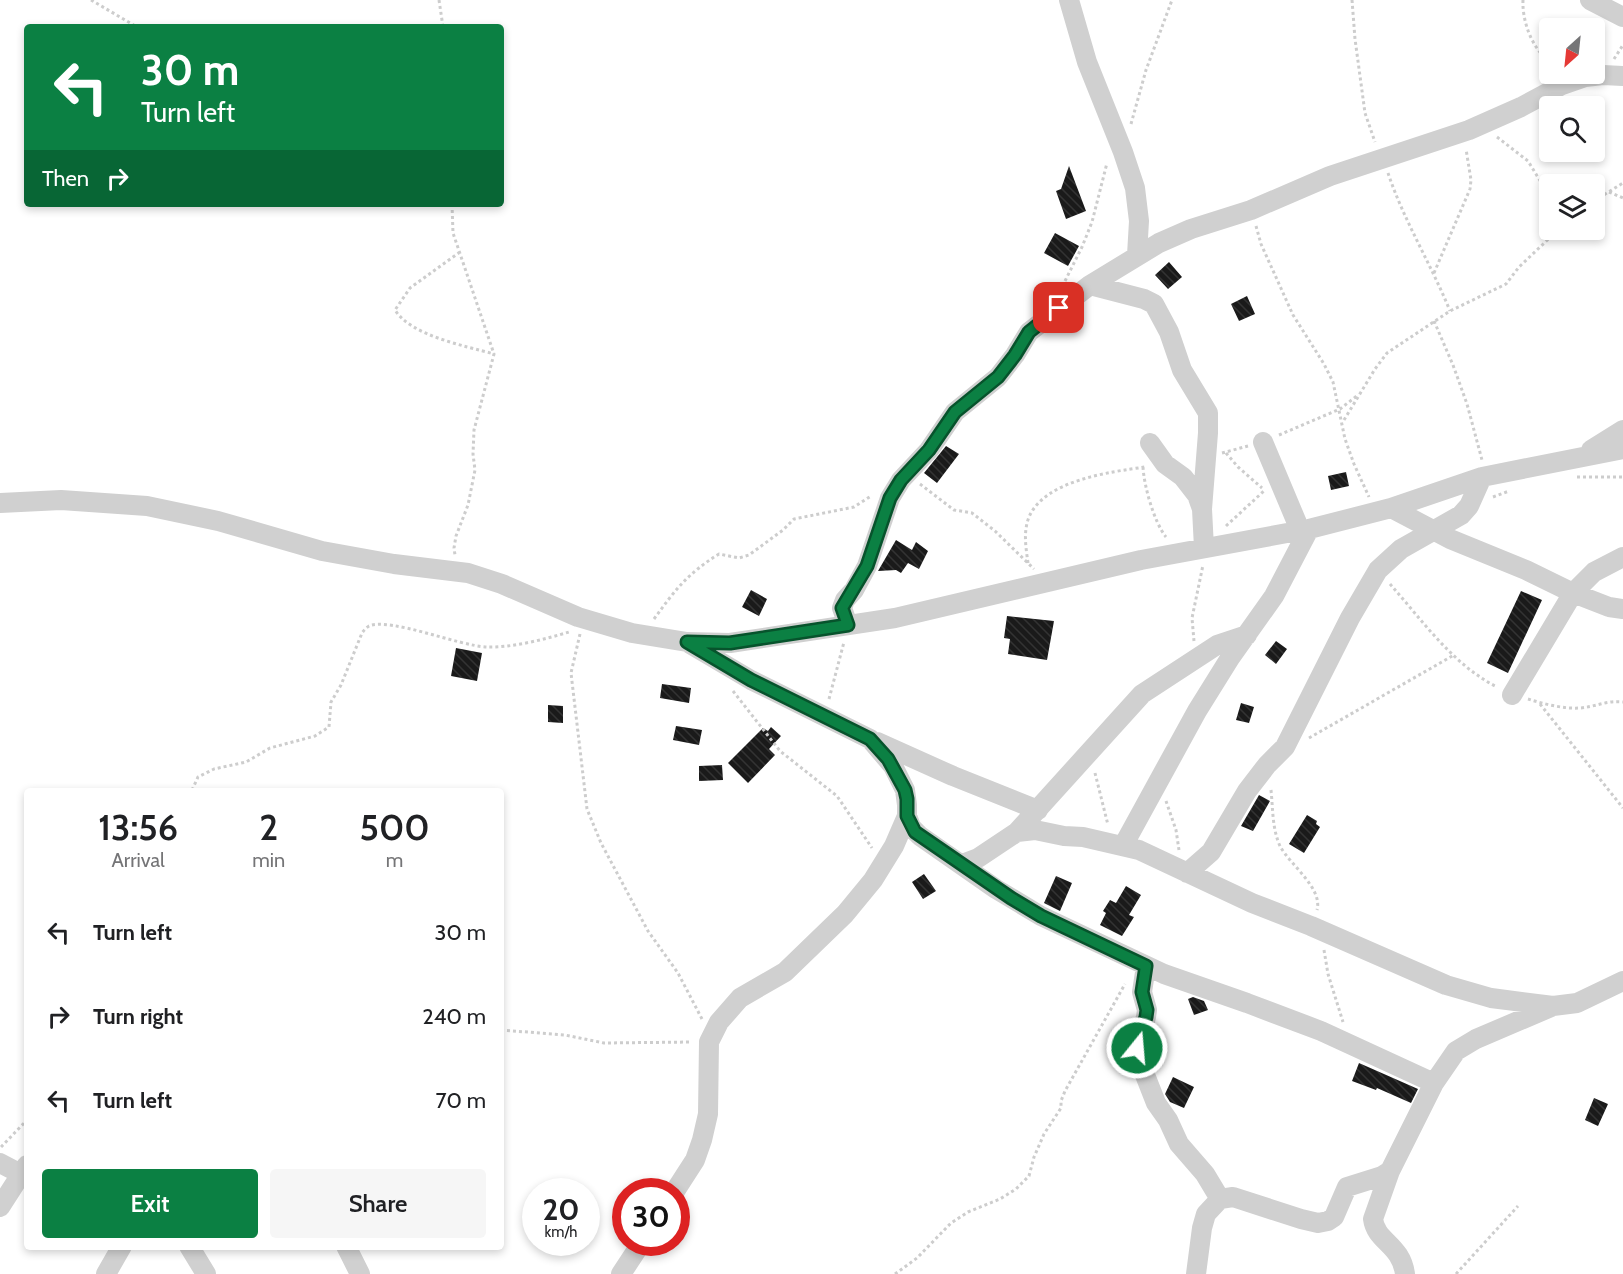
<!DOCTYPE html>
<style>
body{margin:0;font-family:Cabin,sans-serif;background:#f6f6f6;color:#202124;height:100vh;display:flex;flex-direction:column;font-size:22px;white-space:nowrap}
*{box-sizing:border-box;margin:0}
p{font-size:20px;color:#757577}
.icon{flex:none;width:33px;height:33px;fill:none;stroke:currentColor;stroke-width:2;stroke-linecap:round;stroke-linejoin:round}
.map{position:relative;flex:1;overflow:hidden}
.panel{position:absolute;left:24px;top:788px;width:480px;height:462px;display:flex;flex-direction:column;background:#fff;border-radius:6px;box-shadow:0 3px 9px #0003}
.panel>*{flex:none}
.banner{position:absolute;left:24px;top:24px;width:480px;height:183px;border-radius:6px;box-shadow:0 3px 9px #0003;background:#0b8043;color:#fff;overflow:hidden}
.needle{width:39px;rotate:207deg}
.buttons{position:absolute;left:1539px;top:18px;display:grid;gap:12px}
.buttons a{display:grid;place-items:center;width:66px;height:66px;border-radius:6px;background:#fff;box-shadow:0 3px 9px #0003;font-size:30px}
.speed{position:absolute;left:522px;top:1178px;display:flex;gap:12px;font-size:30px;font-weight:700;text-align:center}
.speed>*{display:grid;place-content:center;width:78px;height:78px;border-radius:50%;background:#fff;box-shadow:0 3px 9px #0003;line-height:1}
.speed small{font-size:15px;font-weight:400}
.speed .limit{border:9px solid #d22;background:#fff;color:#111}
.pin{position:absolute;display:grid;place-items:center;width:51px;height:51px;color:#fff;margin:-26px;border-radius:12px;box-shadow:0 3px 9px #0006}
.me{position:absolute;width:66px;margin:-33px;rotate:17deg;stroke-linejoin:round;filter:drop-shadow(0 0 4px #0008)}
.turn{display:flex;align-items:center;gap:21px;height:126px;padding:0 18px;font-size:27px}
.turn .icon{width:78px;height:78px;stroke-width:2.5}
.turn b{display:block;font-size:42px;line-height:51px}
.then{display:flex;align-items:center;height:57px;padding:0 18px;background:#0003;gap:12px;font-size:22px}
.eta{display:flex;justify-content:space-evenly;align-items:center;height:102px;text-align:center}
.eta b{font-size:36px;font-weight:600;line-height:42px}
.action{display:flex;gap:12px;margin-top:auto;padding:12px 18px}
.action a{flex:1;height:69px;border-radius:6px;background:#0b8043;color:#fff;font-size:24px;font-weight:600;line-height:69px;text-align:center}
.action a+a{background:#f6f6f6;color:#202124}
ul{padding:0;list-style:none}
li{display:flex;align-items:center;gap:18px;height:84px;padding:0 18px}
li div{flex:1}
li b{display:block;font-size:22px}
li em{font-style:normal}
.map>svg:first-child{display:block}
.building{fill:url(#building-back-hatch)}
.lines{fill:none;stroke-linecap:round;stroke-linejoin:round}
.path{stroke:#cdcdcd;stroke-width:3;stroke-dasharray:3 3;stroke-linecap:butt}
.minor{stroke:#d0d0d0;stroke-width:20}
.route-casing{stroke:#07532c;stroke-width:15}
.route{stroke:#0b8043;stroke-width:10}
</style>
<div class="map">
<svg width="1623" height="1274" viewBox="0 0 1623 1274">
<defs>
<pattern id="building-back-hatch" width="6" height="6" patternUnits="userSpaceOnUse" patternTransform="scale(1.5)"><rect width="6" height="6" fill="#1a1a1a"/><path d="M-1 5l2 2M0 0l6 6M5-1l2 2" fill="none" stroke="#333"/></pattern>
</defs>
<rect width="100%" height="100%" fill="#fff"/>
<path class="building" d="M1069,166L1086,211L1066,219L1056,191L1061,189Z
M1055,233L1079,246L1068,266L1044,253Z
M1169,262L1182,277L1168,289L1155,275Z
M1247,296L1255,314L1239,321L1231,304Z
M946,446L959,454L937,483L924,473Z
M1346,472L1349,486L1331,490L1328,476Z
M896,540L912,550L916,542L928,551L919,569L908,563L901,573L896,570L878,571Z
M751,590L767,599L759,616L742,607Z
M1521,591L1542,600L1508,673L1487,663Z
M1007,616L1054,621L1047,660L1008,654L1010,639L1004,638Z
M1276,641L1287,649L1276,664L1265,655Z
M456,648L482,653L477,681L451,676Z
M662,684L691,688L689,703L660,698Z
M1241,703L1254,707L1249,723L1236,720Z
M548,705L563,706V723L548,722Z
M676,726L702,730L699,745L673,740Z
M771,727L781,736L769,749L775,755L748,783L728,763L763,728L768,731Z
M722,765L723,780L699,781V766Z
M1259,795L1270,801L1253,831L1241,826Z
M1307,815L1317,821L1316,824L1320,827L1304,853L1289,844Z
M924,874L936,891L923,899L912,882Z
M1056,876L1072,883L1060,911L1044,903Z
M1126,886L1141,895L1129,915L1134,917L1122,936L1100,925L1106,913L1103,911L1110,900L1116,903Z
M1193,997L1204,1001L1208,1010L1194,1015L1188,999Z
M1359,1063L1418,1089L1411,1103L1377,1088L1376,1090L1352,1081Z
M1173,1077L1194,1087L1184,1108L1170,1102L1165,1094Z
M1594,1098L1608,1104L1598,1126L1585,1120Z"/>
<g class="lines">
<path class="path" d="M91,0L137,27
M439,0L443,27
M1352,0L1355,39L1365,113L1375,142
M1523,0C1522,21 1532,49 1550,62
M1614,59L1623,45
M1131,124L1146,70L1172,0
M1497,137L1528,161L1550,197
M1388,173C1404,221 1431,264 1450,311
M1609,192L1623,198
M1594,201L1623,183
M452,204L453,233L494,354L474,430L473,454L475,470L468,505L456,536L454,548L455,555
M1256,226L1261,244L1293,315L1324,364L1333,382L1345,439L1354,464L1369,497
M460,252L410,288L395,310C411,336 466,346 494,354
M1434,273L1470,189L1471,180L1466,149
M1065,281L1082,247L1092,222L1107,163
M1434,321L1453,365L1467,404L1482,460
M1344,420L1375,369L1387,353L1450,311L1506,284L1519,267L1558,230
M1279,435L1340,409L1358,395
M1222,453L1248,446
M1226,453L1238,467L1262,488
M1143,467C1144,486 1154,522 1166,537
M1577,477H1623
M920,484L954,510L972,513L995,531L1034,569
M1493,497L1509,491
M1226,526L1265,490
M1028,563C1026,548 1023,532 1029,517C1045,480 1110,472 1145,467
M1390,584C1422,620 1453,665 1497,687
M654,619C675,590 688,573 719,554L739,558L749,555L783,530L794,519L854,507L871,496
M580,634L571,673L587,809L601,843L648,931L678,973L702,1019
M1194,641L1192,618L1203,565
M733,691L780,751L837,796L872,848
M829,699L844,642
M1528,699C1544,704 1563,709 1580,708C1595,707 1607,700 1623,702
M1540,704L1623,808
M1309,738L1454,655
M1095,773L1108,825
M192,790L198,777L214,769L246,762L270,748L315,736L329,727L331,702L341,685L362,633C364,630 366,628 369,626C390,617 459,646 487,647C511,648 546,639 569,632
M1271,790C1273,809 1272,828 1280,846C1290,865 1323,888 1317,910
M1166,801L1176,830L1179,850
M1324,950L1328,974L1343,1022
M501,1030L565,1035L604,1043L692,1042
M1,1147L27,1120
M895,1274L917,1258L951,1223L968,1212L1000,1199L1016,1189L1029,1176L1034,1157L1044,1134L1061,1108V1101L1065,1091L1125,984
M1456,1274L1518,1206"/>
<path class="minor" d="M1069,0L1087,62L1123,152L1135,188L1139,221L1137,255
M1590,0L1623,17
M1090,285L1144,299L1154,304L1169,332L1182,370L1208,413V433L1202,509L1204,548
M1263,442L1300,530
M1150,443L1165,464L1183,477L1197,495L1202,509
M1591,450L1623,430
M0,503L61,500L147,506L218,521L322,551L394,564L468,573L502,584L578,617L632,633L687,642L730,643L895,618L1141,560L1309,529L1391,508L1482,477L1623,449
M1391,508L1450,539L1526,570L1573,593L1609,607L1623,609
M848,625L842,608L845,600L854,590L867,566L890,498L901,480L929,450L955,412L998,377L1015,355L1029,332L1090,285L1159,243L1191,229L1251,210L1330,176L1469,130L1521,107L1562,85L1585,77L1603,75L1623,76
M1512,695L1573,593L1594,572L1623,557
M877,742L953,776L1038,810
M907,816L911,827L920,836L996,889L1041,916L1164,974L1247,1003L1321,1031L1434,1083
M1017,832L1142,694L1217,645L1247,635
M1123,846L1197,711L1230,658L1274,596L1309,529
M962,864L978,858L1017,832L1035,830L1064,836L1083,837L1139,850L1252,903L1311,926L1446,985L1491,998L1553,1006L1577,1003L1623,981
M1187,873L1211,852L1247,791L1267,765L1285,747L1350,618L1378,570L1401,549L1461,515L1469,506L1482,477
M1146,966L1142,992L1147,1010L1146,1017L1136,1052L1156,1103L1168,1120L1179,1144L1205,1174L1220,1199
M0,1163L21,1174
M1390,1171L1373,1219C1376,1242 1401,1244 1405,1274
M675,1191L695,1160L702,1140L708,1114L709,1042L719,1022L740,998L785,972L845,914L873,880L894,846L907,816V805L905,790L893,766L870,739L751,680L690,644
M0,1207L27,1165
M189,1246L206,1274
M346,1246L360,1274
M106,1274L122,1246
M621,1274L642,1242
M1196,1274L1202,1228L1206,1214L1220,1199L1233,1197L1301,1219L1318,1223L1328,1221L1334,1217L1347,1187L1382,1176L1390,1171L1434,1083L1456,1051L1476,1039L1551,1007"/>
</g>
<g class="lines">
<defs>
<path id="route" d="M1059,308L1029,332L1015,355L998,377L955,412L929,450L901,480L890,498L867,566L842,608L848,625L730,643L687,642L751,680L870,739L888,759L905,790L907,799V816L915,832L1011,898L1041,916L1146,966L1142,992L1147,1010L1146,1017L1137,1048"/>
</defs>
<use href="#route" class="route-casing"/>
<use href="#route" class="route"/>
</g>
</svg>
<div class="buttons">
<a><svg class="needle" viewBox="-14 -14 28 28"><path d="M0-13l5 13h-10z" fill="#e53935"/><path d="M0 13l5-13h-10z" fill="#757577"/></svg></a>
<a><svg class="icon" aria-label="search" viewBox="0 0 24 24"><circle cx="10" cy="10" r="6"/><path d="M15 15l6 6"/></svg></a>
<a><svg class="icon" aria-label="layers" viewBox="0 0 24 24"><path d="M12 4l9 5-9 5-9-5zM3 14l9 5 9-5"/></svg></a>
</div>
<div class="speed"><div>20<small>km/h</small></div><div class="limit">30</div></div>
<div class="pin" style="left:1059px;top:308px;background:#d93025"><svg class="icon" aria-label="arrive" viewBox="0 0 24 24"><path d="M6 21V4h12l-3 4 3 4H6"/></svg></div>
<svg class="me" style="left:1137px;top:1048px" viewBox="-20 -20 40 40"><circle r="17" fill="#0b8043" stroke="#fff" stroke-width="3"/><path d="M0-11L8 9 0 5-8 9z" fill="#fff"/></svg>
<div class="banner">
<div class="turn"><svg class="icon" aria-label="left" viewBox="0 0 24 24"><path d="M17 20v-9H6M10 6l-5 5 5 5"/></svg><div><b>30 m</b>Turn left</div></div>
<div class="then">Then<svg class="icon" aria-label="right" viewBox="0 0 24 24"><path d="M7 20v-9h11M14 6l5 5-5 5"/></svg></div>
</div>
<section class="panel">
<div class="eta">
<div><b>13:56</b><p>Arrival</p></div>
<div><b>2</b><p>min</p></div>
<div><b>500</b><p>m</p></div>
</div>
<ul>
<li><svg class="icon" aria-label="left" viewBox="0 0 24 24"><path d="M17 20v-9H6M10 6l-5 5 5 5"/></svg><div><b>Turn left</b></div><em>30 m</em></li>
<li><svg class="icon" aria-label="right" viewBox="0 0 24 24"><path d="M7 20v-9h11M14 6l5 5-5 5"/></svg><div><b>Turn right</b></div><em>240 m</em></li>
<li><svg class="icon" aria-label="left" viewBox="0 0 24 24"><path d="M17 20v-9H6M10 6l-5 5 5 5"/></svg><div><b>Turn left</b></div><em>70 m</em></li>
</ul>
<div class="action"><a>Exit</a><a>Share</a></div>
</section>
</div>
